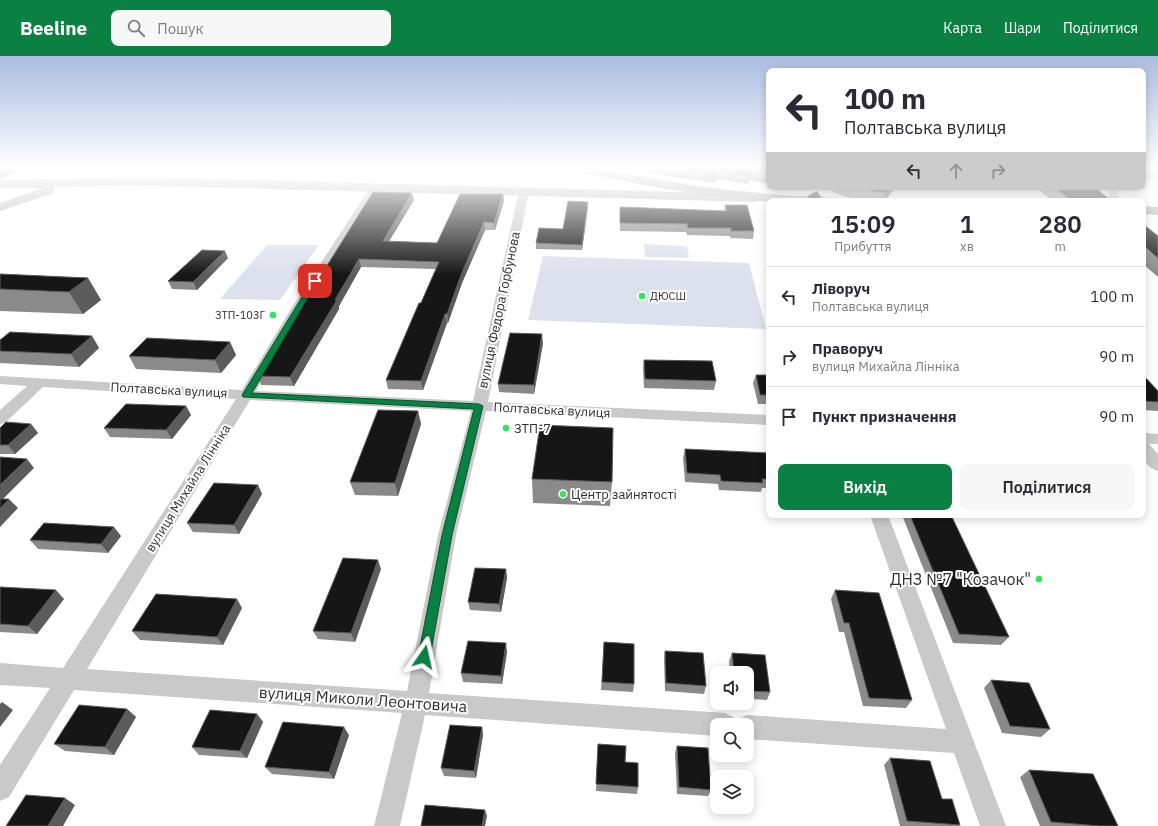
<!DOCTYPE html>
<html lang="uk">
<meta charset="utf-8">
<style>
body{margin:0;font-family:"IBM Plex Sans",sans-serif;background:#f7f7f7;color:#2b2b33;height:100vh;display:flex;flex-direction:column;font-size:15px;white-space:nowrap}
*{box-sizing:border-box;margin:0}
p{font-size:13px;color:#7c7c81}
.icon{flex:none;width:22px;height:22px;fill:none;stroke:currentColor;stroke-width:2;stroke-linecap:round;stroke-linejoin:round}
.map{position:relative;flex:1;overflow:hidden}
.panel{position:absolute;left:766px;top:142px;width:380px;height:320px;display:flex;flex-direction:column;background:#fff;border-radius:8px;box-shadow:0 2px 10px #0003}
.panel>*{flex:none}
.hud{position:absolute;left:766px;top:12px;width:380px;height:122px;border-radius:8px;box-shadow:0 2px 10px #0003;background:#fff;color:#2b2b33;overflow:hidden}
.fabs{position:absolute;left:710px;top:610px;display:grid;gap:8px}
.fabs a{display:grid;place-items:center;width:44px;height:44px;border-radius:8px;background:#fff;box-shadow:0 2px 10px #0003;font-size:20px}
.pin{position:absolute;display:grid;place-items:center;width:34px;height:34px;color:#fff;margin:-17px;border-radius:8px;box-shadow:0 2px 6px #0006}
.me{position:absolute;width:44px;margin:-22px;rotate:11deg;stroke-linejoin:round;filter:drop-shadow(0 0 3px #0008)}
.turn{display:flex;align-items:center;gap:14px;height:84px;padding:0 12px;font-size:18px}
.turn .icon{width:52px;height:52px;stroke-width:2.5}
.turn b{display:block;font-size:28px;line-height:34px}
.lanes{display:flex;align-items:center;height:38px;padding:0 12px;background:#0003;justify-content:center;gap:20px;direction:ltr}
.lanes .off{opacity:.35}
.eta{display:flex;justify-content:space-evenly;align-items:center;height:68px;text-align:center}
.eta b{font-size:24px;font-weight:600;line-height:28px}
.action{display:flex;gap:8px;margin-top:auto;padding:8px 12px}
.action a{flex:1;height:46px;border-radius:8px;background:#0b8043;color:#fff;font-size:16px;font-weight:600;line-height:46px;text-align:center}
.action a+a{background:#f7f7f7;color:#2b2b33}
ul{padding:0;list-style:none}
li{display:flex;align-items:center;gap:12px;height:60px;padding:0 12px;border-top:1px solid #e1e1e2}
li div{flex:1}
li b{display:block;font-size:15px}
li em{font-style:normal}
header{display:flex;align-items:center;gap:24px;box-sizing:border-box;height:56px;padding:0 20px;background:#0b8043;color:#fff}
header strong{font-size:19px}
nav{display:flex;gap:22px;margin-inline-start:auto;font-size:14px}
.search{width:280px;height:36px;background:#f7f7f7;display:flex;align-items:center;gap:10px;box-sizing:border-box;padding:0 14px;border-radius:8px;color:#7c7c81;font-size:15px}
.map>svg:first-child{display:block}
.green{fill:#dde1ed}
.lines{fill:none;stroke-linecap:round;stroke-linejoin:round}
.street{fill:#c9c9c9;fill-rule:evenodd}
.secondary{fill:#b9b9b9;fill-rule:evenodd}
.primary{fill:#a7a7a7;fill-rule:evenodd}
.wall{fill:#8a8a8a}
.shaded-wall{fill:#5c5c5c}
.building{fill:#161616;stroke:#5c5c5c}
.route{fill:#0b8043;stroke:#07532c}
.poi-dot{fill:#2ee957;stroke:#fff;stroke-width:1.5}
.labels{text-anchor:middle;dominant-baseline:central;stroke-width:4;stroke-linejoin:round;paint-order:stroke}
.far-poi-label{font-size:11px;fill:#2f2f2f;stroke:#fff;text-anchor:start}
.street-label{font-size:13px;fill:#2f2f2f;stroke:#fff}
.poi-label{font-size:13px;fill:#2f2f2f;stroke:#fff;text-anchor:start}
.near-poi-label{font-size:16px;fill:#2f2f2f;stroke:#fff;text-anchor:end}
.near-street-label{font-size:16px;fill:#2f2f2f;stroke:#fff}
</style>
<header>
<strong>Beeline</strong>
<div class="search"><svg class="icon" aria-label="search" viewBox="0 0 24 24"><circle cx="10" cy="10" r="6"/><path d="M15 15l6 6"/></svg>Пошук</div>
<nav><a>Карта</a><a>Шари</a><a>Поділитися</a></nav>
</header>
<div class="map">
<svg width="1158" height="770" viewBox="0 0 1158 770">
<rect width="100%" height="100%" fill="#fff"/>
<path class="green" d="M644,188L687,190L689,202L645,201Z
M267,189H319L280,244L220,243Z
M543,200L749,207L766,273L528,264Z"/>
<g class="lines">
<path class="street" d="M1143,116L1158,117V123L1143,122Z
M375,129L380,132L306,248L256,335L473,345L519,135L524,132L529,135L488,346L769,359V369L486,355L456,479L429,637L725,657L733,661L736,668L739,663L747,659L946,673L870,459H888L1006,770H980L954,697L747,683V669H717V680L425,659L400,770H374L402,657L74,634L9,741L0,745V709L50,632L0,629V607L63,612L236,343L43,331L5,367L0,368V354L27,330L0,328V320L242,334L294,248L370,132ZM250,344L471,355L438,479L407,635L87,613Z
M1108,131H1118L1119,145H1109Z
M1143,377L1158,378V388H1149L1158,398V415C1140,410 1143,392 1143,377Z"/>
<path class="secondary" d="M146,121L753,138L758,139L760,142L758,145L753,146L128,129L53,131L55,134L54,137L0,155V147L44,132H0V124Z"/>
<path class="primary" d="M567,111C600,110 634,120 666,125C719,134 771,139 824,141L829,142L831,145L769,146L729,142L666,133L573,115L569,114Z
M1143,150L1158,151V159L1143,158Z"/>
</g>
<path class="wall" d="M313,111H331L325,114Z
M636,111H769V128L749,124L747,128L717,123L714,127L636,115Z
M788,131H809L807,134Z
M831,131H895L893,135L884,145H870L846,141L833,136Z
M1036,131H1103L1101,135H1098L1112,145H1052Z
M373,136L414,144L389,185L437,187L503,138L504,145L495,174H485L462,227L448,267H447L423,334L388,333L386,324L436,213L361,211L339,250V253L294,330L261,329L258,320Z
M808,140L823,145H806Z
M725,149L754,175L753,183L730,182V180L687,179L686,176L620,175V151L724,155Z
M588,151L582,194L536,193V187L563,173Z
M1143,168L1158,180V221L1143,208Z
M228,202L197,234L172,233L168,225Z
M0,218L88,222L101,244L83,258L0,255Z
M92,280L99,292L79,311L0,307V284Z
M230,286L236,299L221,317L136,313L129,300Z
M543,287L534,338L499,336L498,328Z
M644,304L716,325L714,334L644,332L643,312Z
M756,319H769V348H758L753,327Z
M1143,319L1158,335V355L1143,354Z
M186,350L191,359L172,383L110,381L104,372Z
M418,355L421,368L398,440L355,439L350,426Z
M31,368L38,377L15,398H0V372Z
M685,393L769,397V432H762L761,436L719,434L718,428L685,426L683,402Z
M532,423L612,426L610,450L533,447Z
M258,429L262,438L239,478L193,476L187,467Z
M902,459H951L1009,581L1001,589L953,587Z
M121,480L108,497L38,493L30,484Z
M381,513L355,586L318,583L313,575Z
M506,513L507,522L501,556L470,554L468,546Z
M0,531L64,543L37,578L0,576Z
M835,534L912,644L906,652L863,650L844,576H839L831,543Z
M242,552L223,589L140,584L132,575Z
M604,586L634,628L633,636L601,634Z
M665,595L706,630L704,638L665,635L664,603Z
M507,596L502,628L463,626L461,617Z
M732,597L770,636L767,644L747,643V617H730L729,605Z
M991,624L1050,673L1041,681L1002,677L984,632Z
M127,653L136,661L114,699L65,695L54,688Z
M257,658L263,666L247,702L199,699L192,691Z
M482,671L483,679L476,722L444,720L441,712Z
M349,679L334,723L272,718L265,711Z
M598,688L625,706L638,731L637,738L596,735Z
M677,690L711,734L708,740L677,738L675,697Z
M890,702L960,769L958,770H900L884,709Z
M1029,714L1118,770H1040L1020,721Z"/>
<path class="shaded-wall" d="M7,111H24L0,123V114Z
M324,111H331L325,114Z
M718,114L717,123L714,127L715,118Z
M751,116L749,124L747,128L748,120Z
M891,131H895L893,135L884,145H883L885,137Z
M412,137L414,144L385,192L383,185Z
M503,138L504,145L495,174L494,167Z
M588,146V151L582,194V189Z
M484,166L485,174L462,227L448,267L447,258L461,219Z
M225,195L228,202L197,234L193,226Z
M359,203L361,211L339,250V253L294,330L290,321Z
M88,222L101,244L83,258L69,236Z
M445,258L447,267L423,334L421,325Z
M542,278L543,287L534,338V329Z
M92,280L99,292L79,311L71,298Z
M230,286L236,299L221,317L215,304Z
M186,350L191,359L172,383L166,374Z
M418,355L421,368L398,440L395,427Z
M31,368L38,377L15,398L8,389Z
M27,403L34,412L0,446V429Z
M258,429L262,438L239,478L234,469Z
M9,443L18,452L0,471V453Z
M114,471L121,480L108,497L101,488Z
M378,504L381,513L355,586L351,577Z
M506,513L507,522L501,556L499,548Z
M56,534L64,543L37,578L28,570Z
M237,543L242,552L223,589L217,581Z
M506,587L507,596L502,628L501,620Z
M2,646L13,654L0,671V648Z
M127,653L136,661L114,699L105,691Z
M257,658L263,666L247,702L240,695Z
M344,671L349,679L334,723L329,716Z
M482,671L483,679L476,722L474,715Z
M65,742L75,749L63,770H48Z
M485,754L487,760L485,770H482Z"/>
<path class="building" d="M0,111H7L0,114Z
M662,111H769V119L751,116L748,120L718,114L715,118Z
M848,131H891L885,137Z
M1054,131H1094L1112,145H1071Z
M817,135L823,145H810L808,140Z
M373,136L412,137L383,185L437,187L460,138H503L494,167L484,166L461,219L447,258H445L421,325L386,324L419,247H421L439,206L359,203L335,244H337L290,321L258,320Z
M568,145L588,146L582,189L536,187L539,172L563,173Z
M725,149H747L754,175H731V172H688L687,168L620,167V151L727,155Z
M1143,168L1158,180V202L1143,189Z
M202,194L225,195L193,226L168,225Z
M0,218L88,222L69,236L0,233Z
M10,276L92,280L71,298L0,295V284Z
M510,277L542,278L534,329L498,328Z
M147,282L230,286L215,304L129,300Z
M644,304L712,305L716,325L645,323Z
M756,319H769V339H760Z
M1143,319L1158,335V346L1143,345Z
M126,348L186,350L166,374L104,372Z
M378,354L418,355L395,427L350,426Z
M6,366L31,368L8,389H0V372Z
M540,369L613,372L612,426L532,423Z
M685,393L769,397V423H762L763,427L721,425L720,419L687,417Z
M0,401L27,403L0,429Z
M214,427L258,429L234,469L187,467Z
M0,443H9L0,453Z
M910,459H951L1009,581L959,578Z
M44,467L114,471L101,488L30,484Z
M343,502L378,504L351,577L313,575Z
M475,512L506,513L499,548L468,546Z
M0,531L56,534L28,570L0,568Z
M835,534L879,537L912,644L869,642L849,567H844Z
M156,538L237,543L217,581L132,575Z
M468,585L506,587L501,620L461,617Z
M604,586L634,588V628L602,626Z
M665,595L703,597L706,630L666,627Z
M732,597L765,599L770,636L747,635V617H734Z
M991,624L1029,627L1050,673L1010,670Z
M79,649L127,653L105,691L54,688Z
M210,654L257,658L240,695L192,691Z
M283,666L344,671L329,716L265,711Z
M450,669L482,671L474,715L441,712Z
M598,688L626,690L625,706L638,707V731L596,728Z
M677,690L708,692L711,734L679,731Z
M890,702L930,705L942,743H952L960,769L907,765Z
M1029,714L1093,718L1118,770H1100L1051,766Z
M26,739L65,742L48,770H6Z
M425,749L485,754L482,770H421Z"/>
<linearGradient id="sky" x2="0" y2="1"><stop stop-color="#aabce0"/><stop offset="0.51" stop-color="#fff"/><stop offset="1" stop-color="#fff" stop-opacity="0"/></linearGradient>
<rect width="1158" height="219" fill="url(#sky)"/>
<path class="route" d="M313,223L318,225L252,337L479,348L483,350L452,479L430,601L429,605L424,607L420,605L418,601L442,479L474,353L243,341L242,339Z"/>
<g class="poi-dot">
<circle cx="642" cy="240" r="4"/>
<circle cx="273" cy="259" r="4"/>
<circle cx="506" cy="372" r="4"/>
<circle cx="563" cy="438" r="4"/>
<circle cx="1039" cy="523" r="4"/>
</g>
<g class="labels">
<g class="far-poi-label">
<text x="650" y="240">ДЮСШ</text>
<text x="265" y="259" text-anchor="end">ЗТП-103Г</text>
</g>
<g class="street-label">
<text transform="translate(499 254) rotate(-78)">вулиця Федора Горбунова</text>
<text transform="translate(169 334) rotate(3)">Полтавська вулиця</text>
<text transform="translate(552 354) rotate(3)">Полтавська вулиця</text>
<text transform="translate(188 432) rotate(-58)">вулиця Михайла Лінніка</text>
</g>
<g class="poi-label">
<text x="514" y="372">ЗТП-7</text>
<text x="571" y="438">Центр зайнятості</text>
</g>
<g class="near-poi-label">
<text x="1031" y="523">ДНЗ №7 "Козачок"</text>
</g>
<g class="near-street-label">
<text transform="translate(363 643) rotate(4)">вулиця Миколи Леонтовича</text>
</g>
</g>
</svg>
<div class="fabs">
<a><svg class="icon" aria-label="sound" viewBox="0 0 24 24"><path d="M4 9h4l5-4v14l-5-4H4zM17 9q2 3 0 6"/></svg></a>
<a><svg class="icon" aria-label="search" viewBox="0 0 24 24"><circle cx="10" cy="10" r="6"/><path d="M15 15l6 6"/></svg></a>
<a><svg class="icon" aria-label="layers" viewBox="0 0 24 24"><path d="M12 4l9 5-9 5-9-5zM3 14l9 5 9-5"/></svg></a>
</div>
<div class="pin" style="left:315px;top:225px;background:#d93025"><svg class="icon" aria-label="arrive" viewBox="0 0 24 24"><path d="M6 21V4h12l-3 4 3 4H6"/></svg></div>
<svg class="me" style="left:424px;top:601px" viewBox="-20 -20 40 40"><path d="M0-17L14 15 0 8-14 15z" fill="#0b8043" stroke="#fff" stroke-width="4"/></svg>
<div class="hud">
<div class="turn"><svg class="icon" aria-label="left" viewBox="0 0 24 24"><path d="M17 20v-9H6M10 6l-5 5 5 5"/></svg><div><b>100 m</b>Полтавська вулиця</div></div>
<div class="lanes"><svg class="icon" aria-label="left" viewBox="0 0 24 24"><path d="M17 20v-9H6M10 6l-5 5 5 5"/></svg><svg class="icon off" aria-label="ahead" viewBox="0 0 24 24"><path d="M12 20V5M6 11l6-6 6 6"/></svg><svg class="icon off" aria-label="right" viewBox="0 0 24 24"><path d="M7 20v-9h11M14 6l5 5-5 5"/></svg></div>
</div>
<section class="panel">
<div class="eta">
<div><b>15:09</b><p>Прибуття</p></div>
<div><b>1</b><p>хв</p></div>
<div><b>280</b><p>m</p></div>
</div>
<ul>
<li><svg class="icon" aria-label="left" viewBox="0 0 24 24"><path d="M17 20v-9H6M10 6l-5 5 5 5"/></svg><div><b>Ліворуч</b><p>Полтавська вулиця</p></div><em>100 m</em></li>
<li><svg class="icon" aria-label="right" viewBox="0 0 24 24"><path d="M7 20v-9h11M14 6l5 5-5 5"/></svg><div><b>Праворуч</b><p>вулиця Михайла Лінніка</p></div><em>90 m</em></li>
<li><svg class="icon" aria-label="arrive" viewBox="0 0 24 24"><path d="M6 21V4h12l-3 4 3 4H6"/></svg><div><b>Пункт призначення</b></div><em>90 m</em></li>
</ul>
<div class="action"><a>Вихід</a><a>Поділитися</a></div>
</section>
</div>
